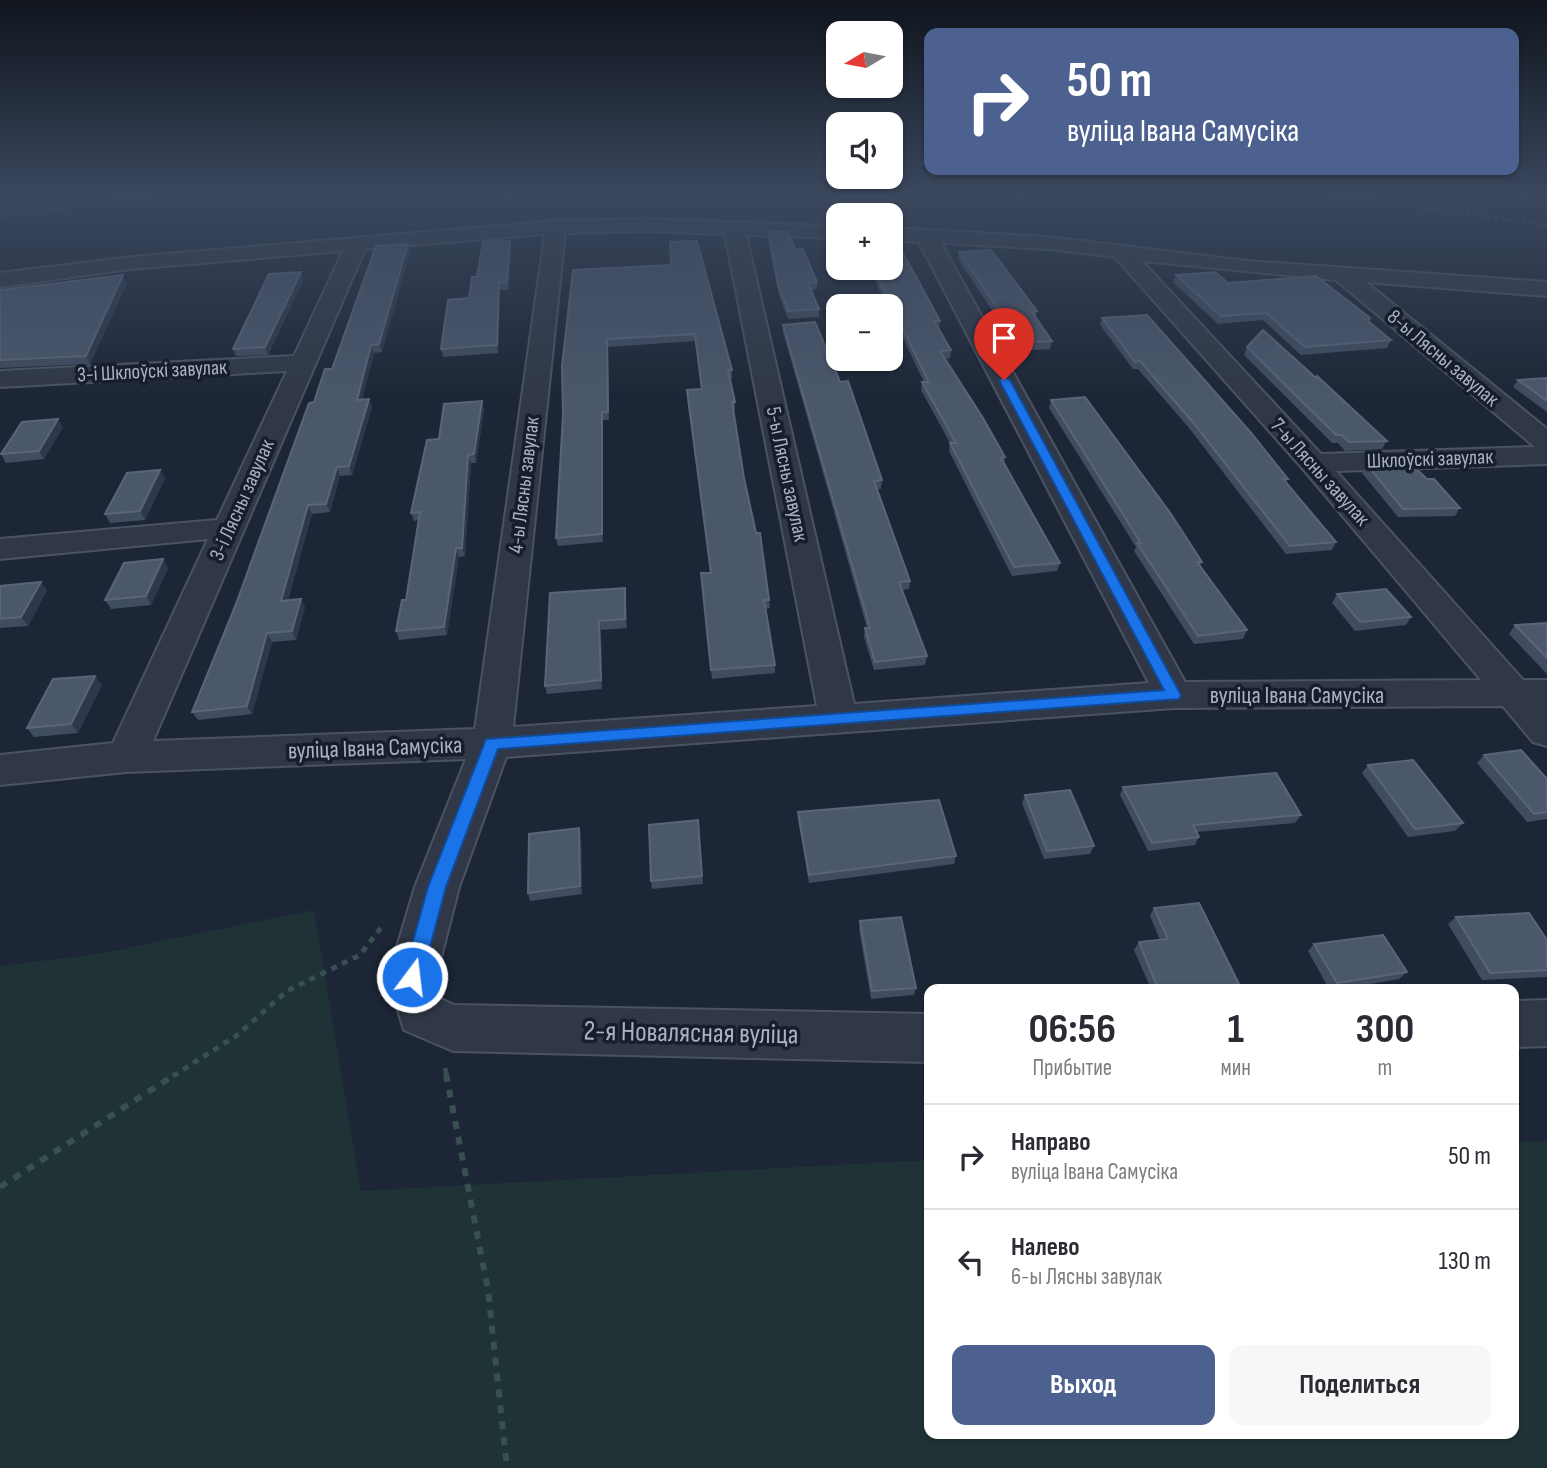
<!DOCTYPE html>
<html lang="ru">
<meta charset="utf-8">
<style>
body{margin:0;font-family:"Sofia Sans Condensed",sans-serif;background:#f7f7f7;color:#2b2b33;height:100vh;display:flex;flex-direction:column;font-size:26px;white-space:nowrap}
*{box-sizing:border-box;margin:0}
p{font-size:23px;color:#7c7c81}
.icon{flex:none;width:38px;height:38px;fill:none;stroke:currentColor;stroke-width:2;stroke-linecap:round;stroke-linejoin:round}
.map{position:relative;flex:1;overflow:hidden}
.panel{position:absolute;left:924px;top:984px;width:595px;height:455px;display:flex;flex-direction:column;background:#fff;border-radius:14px;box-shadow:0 2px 5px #0004}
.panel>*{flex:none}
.guide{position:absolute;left:924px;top:28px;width:595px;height:147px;border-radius:14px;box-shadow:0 2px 5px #0004;background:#4c618f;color:#fff;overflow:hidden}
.needle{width:46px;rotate:260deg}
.fabs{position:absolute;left:826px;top:21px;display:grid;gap:14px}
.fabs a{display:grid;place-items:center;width:77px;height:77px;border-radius:14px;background:#fff;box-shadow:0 2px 5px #0004;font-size:35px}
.pin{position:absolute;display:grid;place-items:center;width:60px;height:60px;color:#fff;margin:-72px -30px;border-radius:50% 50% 50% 0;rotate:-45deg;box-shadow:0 0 7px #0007}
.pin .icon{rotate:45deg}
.me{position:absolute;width:77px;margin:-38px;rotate:15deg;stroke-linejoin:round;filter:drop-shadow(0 0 5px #0008)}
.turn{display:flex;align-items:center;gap:24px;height:147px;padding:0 28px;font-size:32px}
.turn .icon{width:91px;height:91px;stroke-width:2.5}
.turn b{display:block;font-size:49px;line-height:60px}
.eta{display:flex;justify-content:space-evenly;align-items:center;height:119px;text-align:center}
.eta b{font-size:42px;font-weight:700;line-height:49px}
.button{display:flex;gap:14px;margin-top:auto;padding:14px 28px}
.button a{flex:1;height:80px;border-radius:14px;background:#4c618f;color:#fff;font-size:28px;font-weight:700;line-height:80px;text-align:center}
.button a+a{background:#f7f7f7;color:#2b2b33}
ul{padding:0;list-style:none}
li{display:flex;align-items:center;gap:21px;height:105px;padding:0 28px;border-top:2px solid #e1e1e2}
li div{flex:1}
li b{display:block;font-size:26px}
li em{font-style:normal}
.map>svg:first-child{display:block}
.green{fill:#1f3337}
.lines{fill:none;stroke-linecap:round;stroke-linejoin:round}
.minor-casing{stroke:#4b5362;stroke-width:4}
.path-far1{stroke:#394f52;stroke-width:5;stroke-dasharray:6 6;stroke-linecap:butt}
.path{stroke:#394f52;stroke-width:6;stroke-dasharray:8 8;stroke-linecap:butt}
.minor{fill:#303847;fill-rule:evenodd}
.rail{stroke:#515c6f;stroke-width:2.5;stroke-dasharray:3.5 3.5;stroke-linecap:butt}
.wall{fill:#404c60}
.shaded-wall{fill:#2d384a}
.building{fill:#4b576b;stroke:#5a6579;stroke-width:2}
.route{fill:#1a73e8;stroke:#114b97;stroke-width:2}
.labels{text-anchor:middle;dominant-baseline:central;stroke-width:7;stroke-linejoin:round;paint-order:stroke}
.far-street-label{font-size:21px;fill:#a9b2c5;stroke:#161e2b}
.street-label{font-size:24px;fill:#a9b2c5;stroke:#161e2b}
.near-street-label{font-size:28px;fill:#a9b2c5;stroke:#161e2b}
</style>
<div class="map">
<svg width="1547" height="1468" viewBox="0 0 1547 1468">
<rect width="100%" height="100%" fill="#1d2636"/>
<path class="green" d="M314,910L361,1191L929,1160V1433H1514V1142L1547,1141V1468H0V966L98,954Z"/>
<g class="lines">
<defs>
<path id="minor" d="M645,219L838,226V238L746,235L854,704L1149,683L919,242L891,240V228L1048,237L1248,261L1547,282V296L1366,282L1547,429V464L1336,471L1523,680H1547V746L1533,742L1503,706L1174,708L506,757L459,887L436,977L441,999L454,1005L929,1014V1062L453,1051L404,1030L388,977L415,887L466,759L126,772L0,785V755L113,743L208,539L0,559V539L217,520L287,371L0,387V371L294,356L343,251L131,269L0,287V273L131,257L556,221ZM645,231L725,234L817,706L513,727L565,233ZM545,234L475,729L153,741L365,249ZM941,243L1048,249L1115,257L1303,469L1481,680L1185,682ZM1142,261L1336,280L1535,447L1321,454Z
M1547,1000V1046L1514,1047V1001Z"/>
</defs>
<use href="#minor" class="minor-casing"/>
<path class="path-far1" d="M445,1068L447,1076
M173,1076L236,1036L287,991L360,955L383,925"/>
<path class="path" d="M446,1074L488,1290L507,1468
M0,1187L176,1074"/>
<use href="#minor" class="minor"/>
<path class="rail" d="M1321,194L1547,225
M1539,194L1547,196
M0,217L166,194"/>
</g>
<path class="wall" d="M768,231L795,249L817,282V289L811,290L819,309V317L788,319L778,292L768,238Z
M408,244L410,252L382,352L374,353L362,399L372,407L352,475L340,476L330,512L312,514L288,600L305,607L296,640L272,642L252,714L198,720L192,712L236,604L314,402L332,369Z
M511,248L509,290H500L498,353L443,357L441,349L469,298L477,277Z
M959,252L1037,311L1036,318L1052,341L1050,349L1019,351L958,259Z
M671,265L732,370V378H730L735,402V410H733L744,478L769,600L770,608L766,609L775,665V673L712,679L701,573H711L687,398L701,389L695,341L608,347L609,420H603V542L558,546L556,538L563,415L562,366Z
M869,268H891L940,321L939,328L951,350L950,358L945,359L1005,457L1004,462L1060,563L1057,571L1012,576L949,451L950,443L921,390L922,382H924L891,313V306H887Z
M1176,275L1228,283L1369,321L1391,340L1387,348L1301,355L1263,320L1218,324L1173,282Z
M304,279L268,355L236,356L233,349Z
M127,283L90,364L0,368V289L1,290Z
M1102,318L1288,479L1286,483L1336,542L1332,550L1286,554L1189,428L1138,369H1133L1100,325Z
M783,325L882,480L881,489H876L910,581L909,589L902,590L927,656L925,665L874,670L864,637L865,628H867L783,332Z
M1247,347L1316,378L1387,441L1382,449L1345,451L1338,443H1332L1244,355Z
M1547,378V412L1513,387L1518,380Z
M1051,400L1202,562L1200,566L1247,630L1243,639L1194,644L1134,551L1136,547L1049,408Z
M484,409L476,463H471L465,556L459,557L447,635L399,640L396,631L406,600L419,520L414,521L411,513L439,439Z
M63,427L44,459L6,463L1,454Z
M1367,465L1427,479L1460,508L1455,516L1398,517L1362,473Z
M160,470L165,478L145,520L110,523L105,514Z
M163,559L168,568L151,605L111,609L105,600Z
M0,586L47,590L28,626L0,628Z
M625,588L626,597L627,628L601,630L602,689L547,694L545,686Z
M1337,594L1411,617L1406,625L1355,631L1332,603Z
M1547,623V674L1509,634L1515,625Z
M102,685L78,733L34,737L27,728Z
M1484,755L1547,779V819L1527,822L1477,763Z
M1368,765L1463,823L1455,831L1408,837L1362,773Z
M1123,787L1301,815L1295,823L1197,832L1199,837L1195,845L1148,851L1120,795Z
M1025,795L1094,846L1090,854L1044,859L1022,803Z
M798,812L956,856L954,864L809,883L798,820Z
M698,820L703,884L652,889L651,881Z
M579,828L581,836L582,894L530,901L528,893Z
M1154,908L1239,984L1236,989H1151L1134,950L1139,942L1160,940L1150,916Z
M1456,917L1547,940V977L1482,980L1448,924Z
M860,921L916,988L914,995L871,999L859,929Z
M1314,944L1407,972L1399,979L1342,989H1329L1308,951Z"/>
<path class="shaded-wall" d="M510,241L511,248L509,290L507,282Z
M408,244L410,252L382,352L379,344Z
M301,272L304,279L268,355L265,347Z
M123,275L127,283L90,364L86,356Z
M499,283L500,290L498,353L497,345Z
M607,339L608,347L609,420L608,412Z
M371,345L374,353L360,408L357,400Z
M369,399L372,407L352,475L349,466Z
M482,401L484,409L476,463L474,454Z
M602,412L603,420V542L602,534Z
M58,419L63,427L44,459L39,451Z
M468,455L471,463L465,556L462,548Z
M337,467L340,476L330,512L326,504Z
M160,470L165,478L145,520L140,511Z
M308,505L312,514L285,609L281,601Z
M456,548L459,557L447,635L444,627Z
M163,559L168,568L151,605L146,596Z
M41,582L47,590L28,626L21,617Z
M625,588L626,597L627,628L625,619Z
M301,599L305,607L296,640L292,631Z
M599,621L601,630L602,689L601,680Z
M267,633L272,642L252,714L247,706Z
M95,676L102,685L78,733L71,724Z
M579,828L581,836L582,894L580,886Z"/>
<path class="building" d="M768,231L788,232L795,249H803L817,282L808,283L819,309L788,311L778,284Z
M510,241L507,282L499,283L497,345L441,349L448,300L469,298L472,277H477L483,242Z
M697,241L732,370H728L735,402H732L744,478L756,533H760L769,600H764L775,665L711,670L701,573H711L687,390L702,389L695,334L607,339L608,412H602V534L556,538L563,415L562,366L573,270L671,265L670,242Z
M408,244L379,344L371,345L357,400L369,399L349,466L337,467L326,504L308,505L281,601L301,599L292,631L267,633L247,706L192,712L236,604L309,403L314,402L325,369H332L376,246Z
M891,249H901L940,321H934L951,350L940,351L983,418L1005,457L1001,458L1060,563L1014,567L950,443H956L922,382H929L873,268H891Z
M991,250L1037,311L1032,312L1052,341L1021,343L959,252Z
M301,272L265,347L233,349L269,274Z
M1215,272L1228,283L1316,276L1370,318L1368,321L1391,340L1305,347L1266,313L1221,316L1176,275Z
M123,275L86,356L0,360V290Z
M1147,315L1252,434L1288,479H1283L1336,542L1290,546L1191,420L1140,361L1135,362L1102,318Z
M815,322L840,382L848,381L882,480L874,481L910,581L899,582L927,656L875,662L865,628H870L783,325Z
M1263,330L1316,378L1317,376L1387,441L1349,442L1342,435H1336L1247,347Z
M1547,378V401L1518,380Z
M1085,397L1171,514L1202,562H1197L1247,630L1198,636L1137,543H1141L1051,400Z
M482,401L474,454L468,455L462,548H456L444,627L396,631L402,600H406L420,512L411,513L427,440L439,439L444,404Z
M58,419L39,451L1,454L22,422Z
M1410,463L1427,479H1434L1460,508L1403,509L1367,465Z
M160,470L140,511L105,514L127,473Z
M163,559L146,596L105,600L124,563Z
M41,582L21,617L0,619V586Z
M625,588V619L599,621L601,680L545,686L550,593Z
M1386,589L1411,617L1360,622L1337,594Z
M1547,623V658L1515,625Z
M95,676L71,724L27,728L53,679Z
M1521,750L1547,779V812L1534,814L1484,755Z
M1413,760L1463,823L1415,829L1368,765Z
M1276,773L1301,815L1193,825L1199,837L1152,843L1123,787Z
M1070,790L1094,846L1047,851L1025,795Z
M939,800L956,856L809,875L798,812Z
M698,820L702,876L651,881L649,825Z
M579,828L580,886L528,893L529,834Z
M1199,903L1239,984L1201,989H1158L1139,942L1168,939L1154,908Z
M1529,913L1547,940V970L1490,973L1456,917Z
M901,917L916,988L872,991L860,921Z
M1383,935L1407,972L1337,983L1314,944Z"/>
<linearGradient id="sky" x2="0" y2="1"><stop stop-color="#10151e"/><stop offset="0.49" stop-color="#3a475d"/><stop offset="1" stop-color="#3a475d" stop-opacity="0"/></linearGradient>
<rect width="1547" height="399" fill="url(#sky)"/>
<path class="route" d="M1004,377L1010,380L1181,695L1179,699L498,749L446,887L422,977L419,984L412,986L405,984L403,977L428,887L486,739L1164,690L999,380Z"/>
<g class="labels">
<g class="far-street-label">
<text transform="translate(1443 358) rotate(40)">8-ы Лясны завулак</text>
<text transform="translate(152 371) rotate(-3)">3-і Шклоўскі завулак</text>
<text transform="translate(1430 459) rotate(-2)">Шклоўскі завулак</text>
<text transform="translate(1320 472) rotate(48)">7-ы Лясны завулак</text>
<text transform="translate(787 474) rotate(78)">5-ы Лясны завулак</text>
<text transform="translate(524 485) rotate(-83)">4-ы Лясны завулак</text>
<text transform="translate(242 500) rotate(-66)">3-і Лясны завулак</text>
</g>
<g class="street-label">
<text x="1297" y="695">вуліца Івана Самусіка</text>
<text transform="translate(375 748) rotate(-2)">вуліца Івана Самусіка</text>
</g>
<g class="near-street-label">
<text transform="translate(691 1033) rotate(1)">2-я Новалясная вуліца</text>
</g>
</g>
</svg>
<div class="fabs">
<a><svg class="needle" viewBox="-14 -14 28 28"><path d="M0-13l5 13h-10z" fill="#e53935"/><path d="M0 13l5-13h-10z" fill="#7c7c81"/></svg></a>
<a><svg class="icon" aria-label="sound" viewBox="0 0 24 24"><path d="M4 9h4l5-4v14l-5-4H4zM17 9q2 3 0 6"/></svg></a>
<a>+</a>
<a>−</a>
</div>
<div class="pin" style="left:1004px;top:380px;background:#d93025"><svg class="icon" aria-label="arrive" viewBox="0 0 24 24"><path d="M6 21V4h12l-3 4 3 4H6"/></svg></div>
<svg class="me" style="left:412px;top:977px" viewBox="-20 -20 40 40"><circle r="17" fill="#1a73e8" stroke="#fff" stroke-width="3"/><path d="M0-11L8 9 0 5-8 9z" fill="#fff"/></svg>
<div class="guide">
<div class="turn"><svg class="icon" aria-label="right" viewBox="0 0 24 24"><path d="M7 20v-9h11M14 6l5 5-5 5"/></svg><div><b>50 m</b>вуліца Івана Самусіка</div></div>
</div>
<section class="panel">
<div class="eta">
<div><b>06:56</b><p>Прибытие</p></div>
<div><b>1</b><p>мин</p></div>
<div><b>300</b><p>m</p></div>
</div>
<ul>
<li><svg class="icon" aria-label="right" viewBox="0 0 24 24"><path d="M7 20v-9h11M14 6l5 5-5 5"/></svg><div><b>Направо</b><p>вуліца Івана Самусіка</p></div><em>50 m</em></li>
<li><svg class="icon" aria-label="left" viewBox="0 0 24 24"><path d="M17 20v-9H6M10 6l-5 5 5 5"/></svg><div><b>Налево</b><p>6-ы Лясны завулак</p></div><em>130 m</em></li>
</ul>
<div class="button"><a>Выход</a><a>Поделиться</a></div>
</section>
</div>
